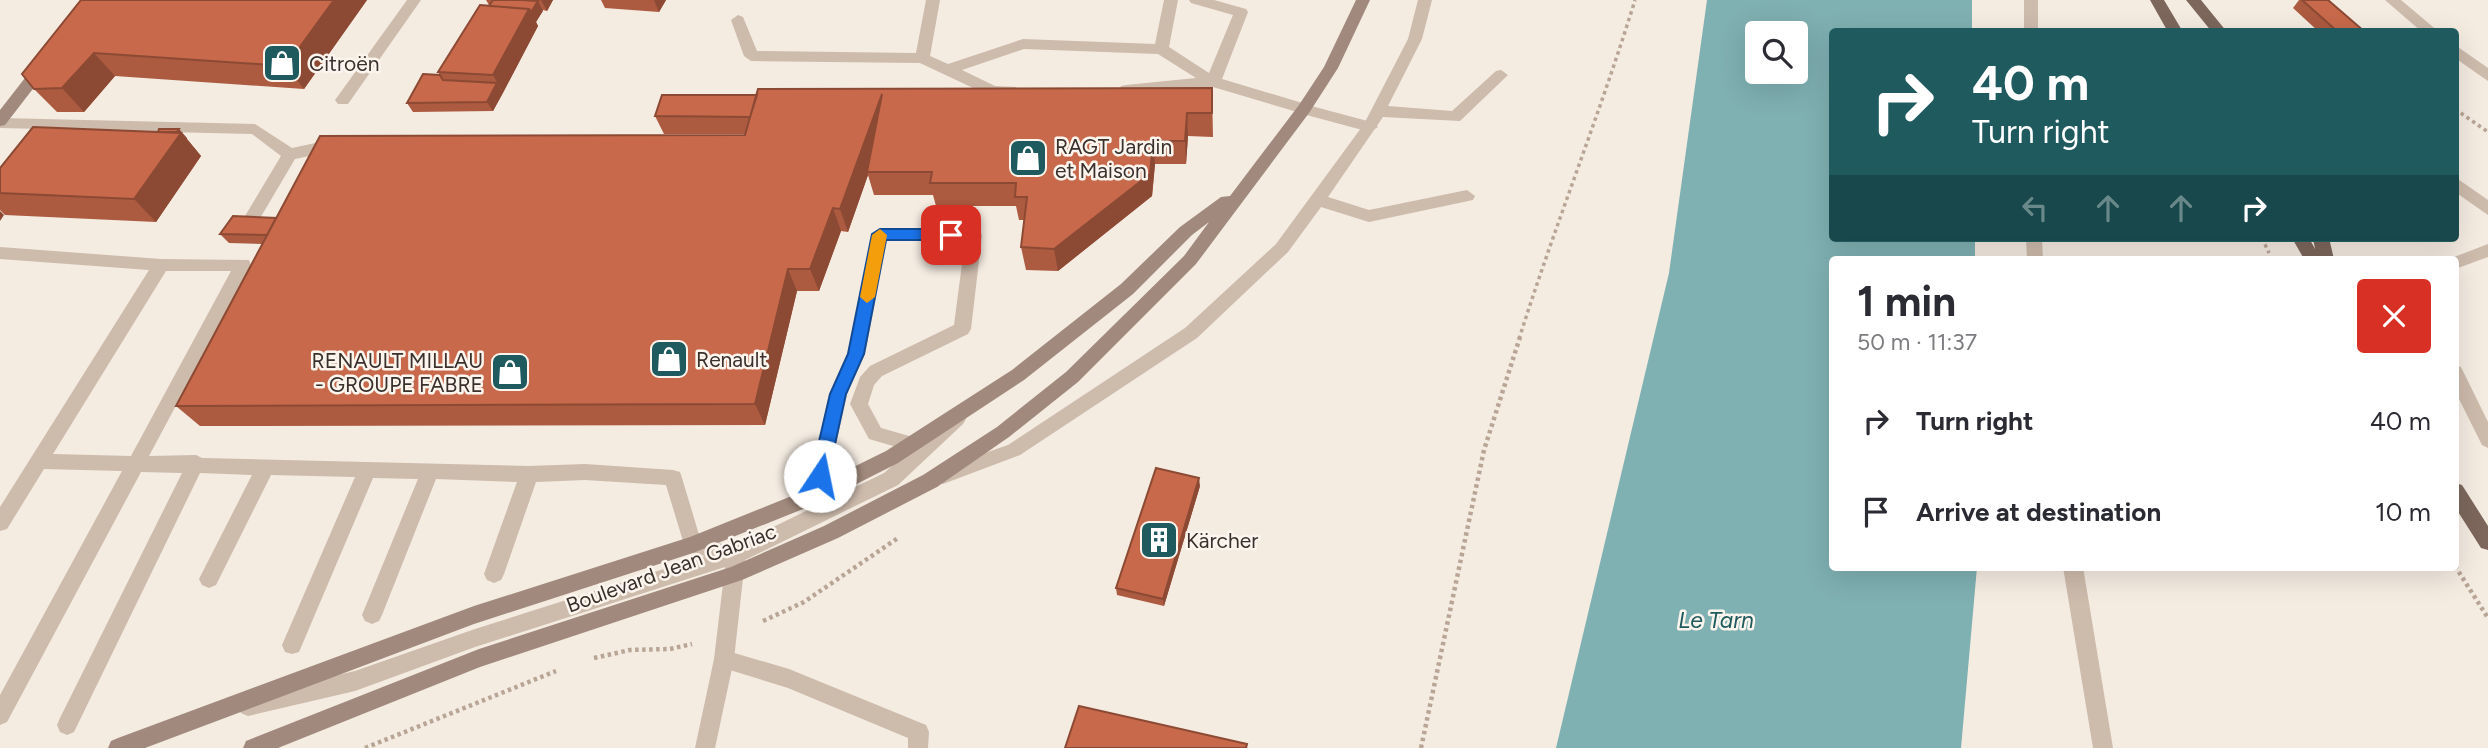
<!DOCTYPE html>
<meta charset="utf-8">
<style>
body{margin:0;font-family:Figtree,sans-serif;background:#f2f2f3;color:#2b2b33;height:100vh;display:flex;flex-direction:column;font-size:26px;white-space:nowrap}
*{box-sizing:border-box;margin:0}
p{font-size:23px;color:#7c7c81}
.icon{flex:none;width:38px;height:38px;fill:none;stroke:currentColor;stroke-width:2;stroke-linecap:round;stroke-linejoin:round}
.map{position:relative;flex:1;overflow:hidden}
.sheet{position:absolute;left:1829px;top:256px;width:630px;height:315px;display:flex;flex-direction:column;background:#fff;border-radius:7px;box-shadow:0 7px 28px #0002}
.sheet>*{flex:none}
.top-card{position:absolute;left:1829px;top:28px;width:630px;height:214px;border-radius:7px;box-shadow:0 7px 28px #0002;background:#1f5a5e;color:#fff;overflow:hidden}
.tools{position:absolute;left:1745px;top:21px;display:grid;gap:14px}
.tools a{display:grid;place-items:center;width:63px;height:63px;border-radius:7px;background:#fff;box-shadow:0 7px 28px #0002;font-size:35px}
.pin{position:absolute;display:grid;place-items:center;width:60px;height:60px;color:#fff;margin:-30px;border-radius:14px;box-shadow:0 4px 10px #0006}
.me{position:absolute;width:77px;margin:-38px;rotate:11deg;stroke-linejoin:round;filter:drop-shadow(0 0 5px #0008)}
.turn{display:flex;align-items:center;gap:24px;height:147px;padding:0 28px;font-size:32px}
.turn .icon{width:91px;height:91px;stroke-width:2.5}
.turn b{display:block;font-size:49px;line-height:60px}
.lanes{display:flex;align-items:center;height:66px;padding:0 28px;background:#0003;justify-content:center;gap:35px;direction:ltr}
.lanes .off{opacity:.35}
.round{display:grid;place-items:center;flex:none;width:74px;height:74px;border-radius:7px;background:#f2f2f3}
.head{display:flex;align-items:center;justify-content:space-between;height:119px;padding:0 28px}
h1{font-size:42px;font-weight:700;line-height:52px}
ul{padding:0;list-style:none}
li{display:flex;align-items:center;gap:21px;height:91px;padding:0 28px}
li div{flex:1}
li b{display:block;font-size:26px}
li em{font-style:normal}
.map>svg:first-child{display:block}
.water{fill:#7fb0b2;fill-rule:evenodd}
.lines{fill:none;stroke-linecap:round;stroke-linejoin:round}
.path-far1{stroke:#b9a596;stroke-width:3.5;stroke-dasharray:3.5 3.5;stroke-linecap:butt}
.path{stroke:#b9a596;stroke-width:4.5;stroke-dasharray:3.5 3.5;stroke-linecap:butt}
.lane{fill:#cdbbac;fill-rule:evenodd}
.street{fill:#cdbbac;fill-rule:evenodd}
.secondary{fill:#a18a7d;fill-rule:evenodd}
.primary{fill:#7d675c;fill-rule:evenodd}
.wall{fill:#ac5a40}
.shaded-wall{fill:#8c4a34}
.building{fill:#c8694b;stroke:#8c4a34;stroke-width:2}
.route{fill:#1a73e8;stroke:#114b97;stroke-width:2}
.slow{fill:#f59e0b}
.labels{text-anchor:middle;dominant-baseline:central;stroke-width:5;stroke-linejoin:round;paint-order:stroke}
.poi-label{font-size:21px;fill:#3b302b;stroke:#fbf5ee;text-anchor:start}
.street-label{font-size:21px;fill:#3b302b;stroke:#fbf5ee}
.water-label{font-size:23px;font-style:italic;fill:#1f5a5e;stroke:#fbf5ee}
</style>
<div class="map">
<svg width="2488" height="748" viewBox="0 0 2488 748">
<rect width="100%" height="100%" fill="#f4ebe1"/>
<path class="water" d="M1707,0H1972V31L1832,32V238H1975V259H1832V567H1977L1961,748H1556L1669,273ZM1757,33H1796V72H1757Z"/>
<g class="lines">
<path class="path-far1" d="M2455,109L2488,132
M2262,238L2269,253
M1519,339C1555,225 1600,114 1635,0"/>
<path class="path" d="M2455,566L2488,618
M763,621L804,602L898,538
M594,658L630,650L670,649L692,644
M365,748L556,671
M1421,748L1484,450L1520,337"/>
<path class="lane" d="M407,0H421L348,104H338L335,100L338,96Z
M926,0H940L930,56L948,64L1023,39L1155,44L1164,0H1178L1169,47L1209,73L1233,15L1191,3L1189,0H1214L1246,9L1248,12L1222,79L1309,105L1312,109L1304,114L1213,87L1121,94L1119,90L1121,86L1126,85L1196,78L1158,54L1024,49L962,70L995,86L1016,87L1018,91L1016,95H988L920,63L751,61L744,56L731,20L738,15L743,17L757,51L916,53Z
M1418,0H1432L1422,39L1388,106L1452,111L1496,71L1501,70L1508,75L1460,121L1383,117L1328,197L1369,210L1467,190L1475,196L1473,200L1369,222L1321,207L1288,252L1197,338L1020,455L943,484L936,482L934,476L936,470L1008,445L1185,328L1276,244L1364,124L1408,39Z
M2024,0H2038V32H2024Z
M2385,0H2401L2439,32H2422Z
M2455,45L2488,68V81L2455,58Z
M0,118L255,124L292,148L334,139L342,145L334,151L295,159L259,220L253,222L245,216L281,156L252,134L0,128Z
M880,229L980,231L982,235L971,329L968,334L882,376L874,385L868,404L881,428L920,439L923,444L920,449L914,452L869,439L850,404L860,377L870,366L954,325L965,241H887L865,354L847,394L825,495L823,501L816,503L809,501L807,495L829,394L847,354L872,235Z
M2026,238H2042L2043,259H2027Z
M2488,244V257L2455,269V259H2449Z
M0,247L161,259L249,260L251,265L149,456L196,455L202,458L529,466L585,464L673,470L680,472L682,478L700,538L742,549L745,555L742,561L735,564L686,551L666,485L585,480L536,482L504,574L501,580L494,583L487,580L484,574L517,482L436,479L382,615L379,621L372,624L365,621L362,615L418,479L373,478L299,652L292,654L285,652L282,645L355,477L271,475L216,585L209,588L202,585L199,579L252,475L200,473L74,732L67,735L60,732L57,725L60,718L182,473L141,472L7,722L0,725V695L122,471L44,469L7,529L0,531V507L149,270L0,259ZM166,271H231L131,456L53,454Z
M2455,365L2461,367L2488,422V448L2482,445L2455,391Z
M2063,567H2083L2113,748H2093Z
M724,650L789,669L926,725L929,732L928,748H908V738L788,688L717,666L714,659L717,652Z"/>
<path class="street" d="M1304,104L1375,123L1378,127L1370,132L1299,113L1296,109Z
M2455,177L2488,200V215L2455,192Z
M957,412L963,414L966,419L963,424L898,485L745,560L734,659L715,748H695L714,659L725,567L475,647L355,691L248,716L241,713L238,706L241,699L248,696L355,671L475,629L730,548L884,473L951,414Z"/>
<path class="secondary" d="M1356,0H1370L1338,68L1309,113L1196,264L1078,382L1009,437L937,487L838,538L742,580L480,667L278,748H243L246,741L479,649L731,567L824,526L923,475L997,427L1066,372L1184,256L1209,222L1192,235L1133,294L1024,380L898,463L823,501L693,553L474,624L145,748H108L111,741L118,738L474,606L690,537L809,489L886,451L1012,370L1121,284L1180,227L1221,197L1230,196L1299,105L1324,67Z
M44,59L51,64L49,68L5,125L0,126V110L39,60Z"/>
<path class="primary" d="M2150,0H2164L2183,32H2168Z
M2186,0H2201L2227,32H2212Z
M2292,238H2309L2315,249L2313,238H2329L2334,259H2304Z
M2455,483L2462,485L2488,526V550L2481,548L2455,507Z"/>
</g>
<path class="wall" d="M81,0H367L304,89L115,76L84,112H57L34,89Z
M486,0H553L547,11L543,10L536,22L538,26L493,111L413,112L407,103L440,75L438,72L489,5Z
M601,0H666L659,12L605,8Z
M2299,0H2328L2365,32H2319L2293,8Z
M1212,88L1213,137L1188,136L1186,164H1155L1152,196L1058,271L1026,270L1021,247L1024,220H1019L1016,206H936L933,195H874L868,175L848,232L841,231L819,291H797L765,425L200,426L176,406L262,244L229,243L220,234L276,218L745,135V134H664L655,116L757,95Z
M187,138V139L201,156L156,222L5,215L0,210V168Z
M1200,486L1164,606L1117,595L1116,588Z"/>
<path class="shaded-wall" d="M334,0H367L304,89L286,66Z
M541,0H553L547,11Z
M654,0H666L659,12Z
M538,1L543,11L536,22L538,26L503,93L493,75L529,9Z
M94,53L115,76L84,112L62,88Z
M497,83L503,93L493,111L487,102Z
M882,94L867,172L868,175L848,232L840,209Z
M1187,113L1188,136L1186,164L1185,141Z
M179,129L187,138V139L201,156L156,222L134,199Z
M1153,141L1155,164L1152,196L1058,271L1054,249Z
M833,208L841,231L819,291L810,269Z
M0,211L4,215L0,221Z
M788,269L797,291L765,425L755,404Z
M1199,478L1200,486L1164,606L1163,599Z"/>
<path class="building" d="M81,0H334L286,66L94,53L62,88L34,89L22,74Z
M493,0H521L538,1L531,12L529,9L489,6Z
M2302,0H2328L2365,32H2338Z
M480,5L529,9L493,75L438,72Z
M423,74L440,75L443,80L497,83L487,102L407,103Z
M1212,88V113H1187L1185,141H1153L1150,174L1054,249L1021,247L1027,197H1015L1016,183H930L932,172H867L882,94L840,209L833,208L810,269H788L755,404L176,406L320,136L745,135L758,89Z
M662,95H757L750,117L655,116Z
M33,127L181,133L134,199L0,193V168Z
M159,129H179L177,132H158Z
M233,216L276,218L267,235L220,234Z
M1156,468L1199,478L1163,599L1116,588Z
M1079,706L1247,744L1246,748H1065Z"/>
<path class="route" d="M880,229H951L958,235L951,240H886L864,354L846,394L828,476L826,481L820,483L814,481L811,476L830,394L848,354L872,234Z"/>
<path class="slow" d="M880,229L887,235L875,297L867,303L860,297L872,235Z"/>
<defs>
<symbol id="shop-square" viewBox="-11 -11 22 22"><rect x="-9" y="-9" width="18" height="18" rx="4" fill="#1f5a5e" stroke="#fbf5ee"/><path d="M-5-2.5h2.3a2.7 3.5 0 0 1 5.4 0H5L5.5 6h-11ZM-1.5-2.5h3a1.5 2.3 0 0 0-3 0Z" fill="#fff"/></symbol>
<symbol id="building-square" viewBox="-11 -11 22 22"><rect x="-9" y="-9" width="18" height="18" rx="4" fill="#1f5a5e" stroke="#fbf5ee"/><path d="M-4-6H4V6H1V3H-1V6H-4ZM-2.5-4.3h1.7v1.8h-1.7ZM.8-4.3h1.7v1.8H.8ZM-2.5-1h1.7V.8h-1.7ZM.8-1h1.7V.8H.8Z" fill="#fff"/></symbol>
</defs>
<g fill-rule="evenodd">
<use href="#shop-square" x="260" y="41" width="44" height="44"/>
<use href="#shop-square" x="1006" y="136" width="44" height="44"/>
<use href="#shop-square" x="647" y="337" width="44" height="44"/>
<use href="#shop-square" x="488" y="350" width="44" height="44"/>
<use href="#building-square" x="1137" y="518" width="44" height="44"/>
</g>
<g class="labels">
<g class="poi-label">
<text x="309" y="63">Citroën</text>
<text x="1055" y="146">RAGT Jardin<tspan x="1055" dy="24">et Maison</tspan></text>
<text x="696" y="359">Renault</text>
<text x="483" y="360" text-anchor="end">RENAULT MILLAU<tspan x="483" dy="24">- GROUPE FABRE</tspan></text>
<text x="1186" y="540">Kärcher</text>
</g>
<g class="street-label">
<text transform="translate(671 568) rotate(-20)">Boulevard Jean Gabriac</text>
</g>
<g class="water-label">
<text x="1716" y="620">Le Tarn</text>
</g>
</g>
</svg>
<div class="tools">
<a><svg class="icon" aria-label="search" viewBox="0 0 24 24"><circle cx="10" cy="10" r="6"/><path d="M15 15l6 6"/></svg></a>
</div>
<div class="pin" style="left:951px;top:235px;background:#d93025"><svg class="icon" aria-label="arrive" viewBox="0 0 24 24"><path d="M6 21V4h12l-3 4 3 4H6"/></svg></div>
<svg class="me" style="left:820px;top:476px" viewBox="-20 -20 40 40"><circle r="19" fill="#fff"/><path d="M0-13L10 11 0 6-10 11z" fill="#1a73e8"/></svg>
<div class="top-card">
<div class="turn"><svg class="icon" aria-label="right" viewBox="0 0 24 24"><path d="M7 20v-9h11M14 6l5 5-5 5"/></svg><div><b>40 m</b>Turn right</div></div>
<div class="lanes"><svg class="icon off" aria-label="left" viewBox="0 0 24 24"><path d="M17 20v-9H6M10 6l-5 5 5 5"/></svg><svg class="icon off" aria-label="ahead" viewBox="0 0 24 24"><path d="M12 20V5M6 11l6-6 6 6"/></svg><svg class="icon off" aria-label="ahead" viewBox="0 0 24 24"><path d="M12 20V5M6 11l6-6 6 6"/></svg><svg class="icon" aria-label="right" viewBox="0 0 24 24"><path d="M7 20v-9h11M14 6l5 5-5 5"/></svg></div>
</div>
<section class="sheet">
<div class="head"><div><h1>1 min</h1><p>50 m · 11:37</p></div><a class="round" style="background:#d93025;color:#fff"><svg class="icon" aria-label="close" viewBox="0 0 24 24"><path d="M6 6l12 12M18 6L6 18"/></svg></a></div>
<ul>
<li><svg class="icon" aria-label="right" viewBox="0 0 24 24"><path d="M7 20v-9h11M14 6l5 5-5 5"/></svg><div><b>Turn right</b></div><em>40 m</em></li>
<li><svg class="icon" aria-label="arrive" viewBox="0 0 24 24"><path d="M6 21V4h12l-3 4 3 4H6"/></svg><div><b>Arrive at destination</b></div><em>10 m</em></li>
</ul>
</section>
</div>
